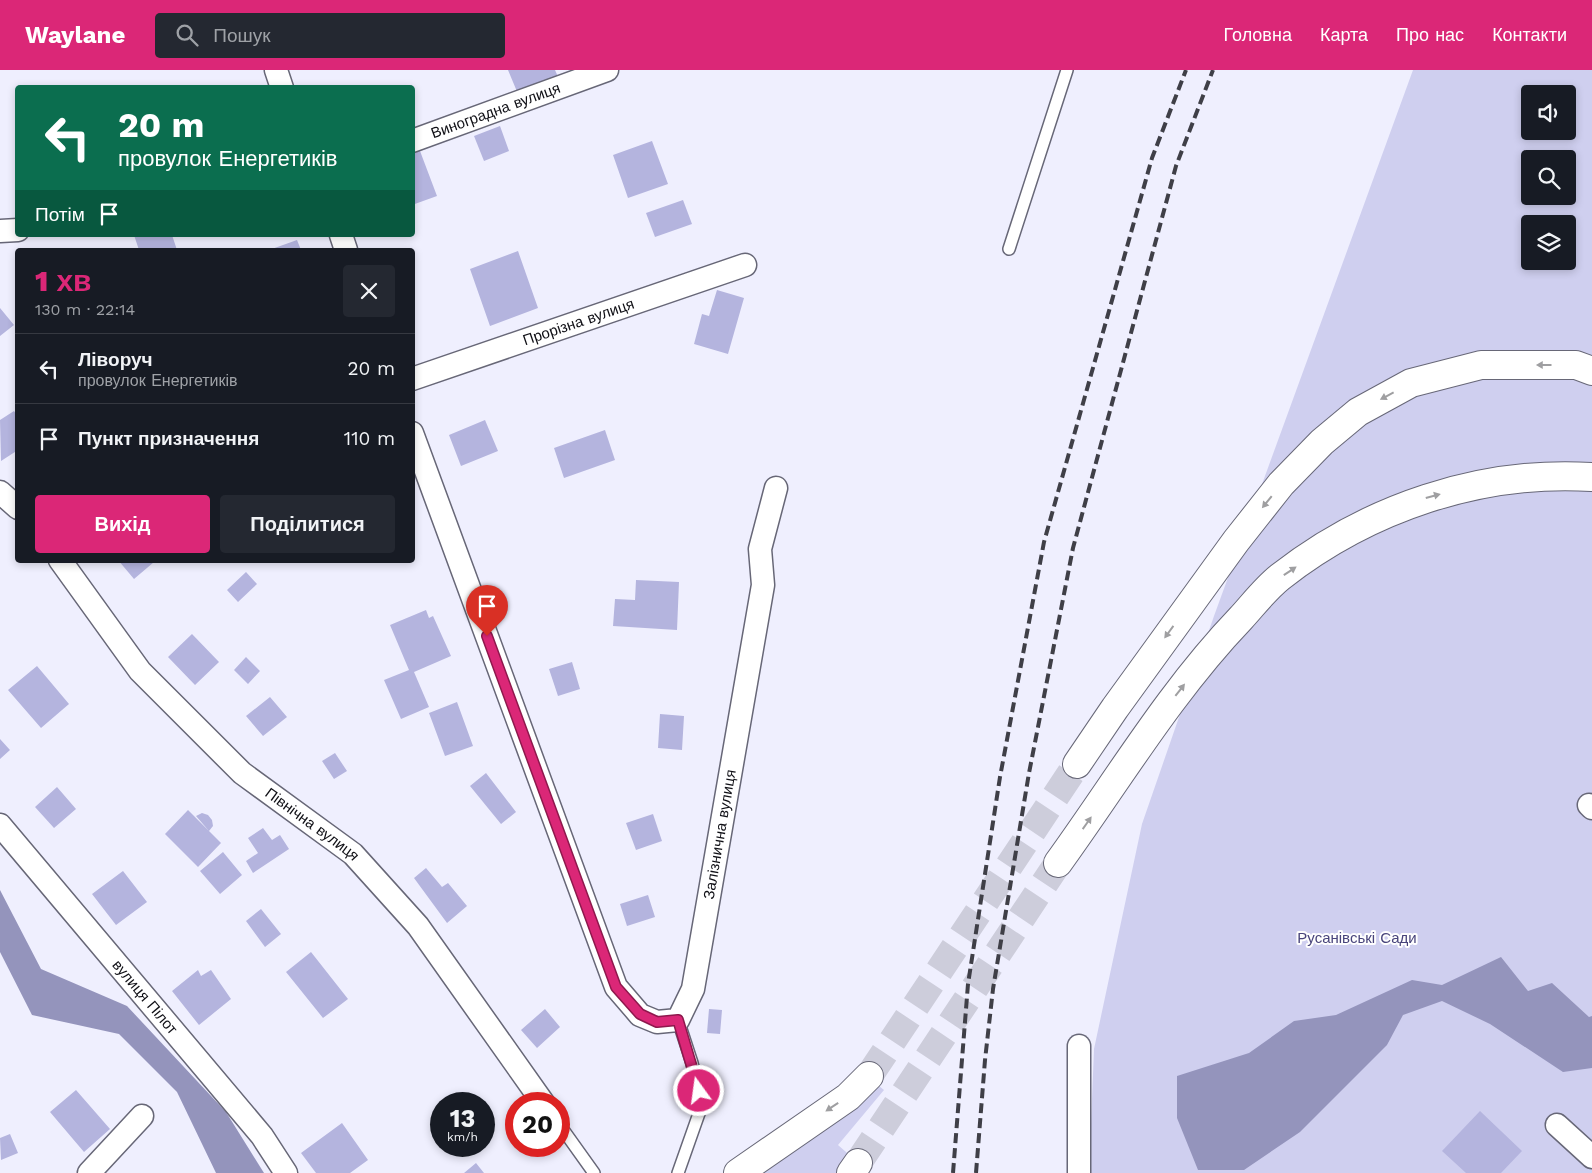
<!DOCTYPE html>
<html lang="uk">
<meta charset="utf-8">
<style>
body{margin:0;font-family:"Work Sans",sans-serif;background:#242831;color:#f1f3f6;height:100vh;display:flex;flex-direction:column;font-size:19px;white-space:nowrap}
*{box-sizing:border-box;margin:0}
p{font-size:16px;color:#9ea1a6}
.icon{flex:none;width:28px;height:28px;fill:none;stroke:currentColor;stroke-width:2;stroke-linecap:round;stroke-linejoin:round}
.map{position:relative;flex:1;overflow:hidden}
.side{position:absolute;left:15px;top:178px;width:400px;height:315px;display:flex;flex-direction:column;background:#171b24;border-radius:5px;box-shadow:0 2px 8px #0003}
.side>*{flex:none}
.banner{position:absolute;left:15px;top:15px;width:400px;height:152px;border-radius:5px;box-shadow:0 2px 8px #0003;background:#0b6e4f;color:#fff;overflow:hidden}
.fabs{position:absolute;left:1521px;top:15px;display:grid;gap:10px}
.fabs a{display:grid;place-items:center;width:55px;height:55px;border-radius:5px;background:#171b24;box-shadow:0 2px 8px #0003;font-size:25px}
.speed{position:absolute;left:430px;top:1022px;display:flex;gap:10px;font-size:25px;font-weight:700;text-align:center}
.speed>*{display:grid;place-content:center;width:65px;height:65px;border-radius:50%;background:#171b24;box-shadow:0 2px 8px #0003;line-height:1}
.speed small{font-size:12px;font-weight:400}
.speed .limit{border:8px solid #d22;background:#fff;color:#111}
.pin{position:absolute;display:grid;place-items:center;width:42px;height:42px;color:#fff;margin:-51px -21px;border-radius:50% 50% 50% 0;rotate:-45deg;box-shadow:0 0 5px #0007}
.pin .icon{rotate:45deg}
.me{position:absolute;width:55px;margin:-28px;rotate:346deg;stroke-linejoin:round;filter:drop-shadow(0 0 4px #0008)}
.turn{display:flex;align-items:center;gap:18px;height:105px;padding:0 20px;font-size:22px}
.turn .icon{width:65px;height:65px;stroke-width:2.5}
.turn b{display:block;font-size:35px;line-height:42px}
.then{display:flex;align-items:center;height:48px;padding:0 20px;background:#0003;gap:10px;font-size:19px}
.round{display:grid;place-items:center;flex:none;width:52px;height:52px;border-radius:5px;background:#242831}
.head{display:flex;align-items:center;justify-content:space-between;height:85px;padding:0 20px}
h1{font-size:30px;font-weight:800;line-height:38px;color:#db2777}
.primary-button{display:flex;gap:10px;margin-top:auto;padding:10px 20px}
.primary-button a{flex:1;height:58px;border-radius:5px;background:#db2777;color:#fff;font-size:20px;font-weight:800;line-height:58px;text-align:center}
.primary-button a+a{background:#242831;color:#f1f3f6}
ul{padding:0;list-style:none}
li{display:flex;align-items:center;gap:15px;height:70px;padding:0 20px;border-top:1px solid #363941}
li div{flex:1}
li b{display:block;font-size:19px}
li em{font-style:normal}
header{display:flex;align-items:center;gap:30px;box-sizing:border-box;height:70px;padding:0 25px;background:#db2777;color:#fff}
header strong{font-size:24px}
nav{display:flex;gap:28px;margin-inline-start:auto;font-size:18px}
.search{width:350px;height:45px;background:#242831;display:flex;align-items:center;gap:12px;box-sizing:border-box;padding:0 18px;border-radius:5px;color:#9ea1a6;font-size:19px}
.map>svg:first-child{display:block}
.green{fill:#cfcfef;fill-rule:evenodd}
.water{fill:#9494bc}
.building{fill:#b4b4de}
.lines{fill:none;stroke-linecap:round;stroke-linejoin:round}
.secondary-tunnel{stroke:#cdcddb;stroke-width:28;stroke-dasharray:28 14;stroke-linecap:butt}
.lane-casing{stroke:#676777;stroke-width:14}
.street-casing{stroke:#676777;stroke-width:25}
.secondary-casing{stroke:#676777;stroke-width:30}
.lane{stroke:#fff;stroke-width:11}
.street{stroke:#fff;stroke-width:22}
.secondary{stroke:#fff;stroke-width:28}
.rail{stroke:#3f3f47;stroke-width:4;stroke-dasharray:10 5;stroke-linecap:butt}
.oneway{fill:#9f9fa1}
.route-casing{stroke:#8e194d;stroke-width:12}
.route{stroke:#db2777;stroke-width:9}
.labels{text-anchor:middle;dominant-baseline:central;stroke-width:4;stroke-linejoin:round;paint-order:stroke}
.street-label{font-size:15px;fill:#0f0f15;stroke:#fefefe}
.park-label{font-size:15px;fill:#48447b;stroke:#fefefe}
</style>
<header>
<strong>Waylane</strong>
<div class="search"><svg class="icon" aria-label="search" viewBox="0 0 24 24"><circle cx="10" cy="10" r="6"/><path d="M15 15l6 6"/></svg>Пошук</div>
<nav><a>Головна</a><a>Карта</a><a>Про нас</a><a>Контакти</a></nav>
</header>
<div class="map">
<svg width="1592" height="1103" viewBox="0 0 1592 1103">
<rect width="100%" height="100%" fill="#efeffe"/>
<path class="green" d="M1413,0H1592V1103H1089L1094,979L1142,754L1214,546ZM1530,24H1568V61H1530ZM1530,89H1568V126H1530ZM1530,154H1568V191H1530Z
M874,1012L884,1020L838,1075L854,1089L842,1103H753Z"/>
<path class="water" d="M0,820L41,899L127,936L226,1042L264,1103H216L177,1022L119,964L32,945L0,882Z
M1501,887L1528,921L1552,913L1589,947L1592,946V998L1563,1002L1490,954L1442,931L1403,945L1387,975L1300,1062L1244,1100H1198L1177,1048V1006L1249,983L1294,951L1336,945L1412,910L1442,915Z"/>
<path class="building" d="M508,0H555L559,9L518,24Z
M500,56L509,81L484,91L474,66Z
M652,71L668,114L628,128L613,85Z
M420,81L437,126L412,135V84Z
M683,130L692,154L655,167L646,143Z
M134,165H172L177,180H139Z
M297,170L301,180H269Z
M518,181L538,238L490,256L470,199Z
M717,220L744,228L728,284L694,274L702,244L709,246Z
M0,238L14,255L0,266Z
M14,341L18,347V380L1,391L0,350Z
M485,350L498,381L461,396L449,365Z
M605,360L615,390L564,408L554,378Z
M118,490H152L154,492L134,509Z
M246,502L257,514L238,532L227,520Z
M636,510L679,512L677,560L613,556L615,529L635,530Z
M426,540L429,548L433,546L451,586L414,602L429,637L401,649L384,610L409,600L390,555Z
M192,564L219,592L195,615L168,587Z
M246,587L260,601L248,614L234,600Z
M572,592L580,619L558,626L549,599Z
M37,596L69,634L41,658L8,620Z
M270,627L287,647L263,666L246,646Z
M457,632L473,676L445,686L429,643Z
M660,644L684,646L682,680L658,678Z
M0,669L10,680L0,689Z
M335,683L347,701L334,709L322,691Z
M486,703L516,742L501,754L470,716Z
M57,717L76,739L54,758L35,737Z
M188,740L221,773L198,797L165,764Z
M202,743L208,745L212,750L213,756L209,761L196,746Z
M653,744L662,771L636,780L626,753Z
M263,758L272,770L280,765L289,779L253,803L246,791L258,783L248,768Z
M223,782L242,805L220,824L200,801Z
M426,798L442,817L448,813L467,836L447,853L414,808Z
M123,801L147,832L116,855L92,824Z
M648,825L655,847L627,856L620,834Z
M261,839L281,864L265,877L246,851Z
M311,882L348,929L323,948L286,902Z
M198,900L201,906L211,900L231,929L199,955L172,921Z
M545,939L560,957L537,978L521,960Z
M709,939L722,940L720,964L707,963Z
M76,1020L110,1059L84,1082L50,1042Z
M1480,1041L1522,1081L1501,1103H1466L1442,1081Z
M342,1053L368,1090L350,1103H316L301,1083Z
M10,1064L18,1083L1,1090L0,1068Z
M476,1093L484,1103H464Z"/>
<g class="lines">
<path class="secondary-tunnel" d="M869,1006L1077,694
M858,1093L1058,793"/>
<defs>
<path id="lane" d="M1009,179L1067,0
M559,1054L594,1103
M678,1103L702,1035L692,993L678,950"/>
<g id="street">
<path d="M276,0L282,18"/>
<path id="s1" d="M412,71L607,0"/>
<path d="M0,161L18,160"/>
<path d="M341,165L346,180"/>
<path id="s2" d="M412,309L745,195"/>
<path id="s3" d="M412,363L616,917L640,945L657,952L678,950L693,919L763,515L760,479L776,418"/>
<path d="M0,422L18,438"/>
<path id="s4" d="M60,490L140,601L242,703L353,784L418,856L544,1034"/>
<path d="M1589,735L1592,738"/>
<path id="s5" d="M0,755L262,1066L286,1103"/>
<path d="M1079,976V1103"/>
<path d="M1557,1055L1592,1087"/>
<path d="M89,1103L142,1046"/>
</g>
<path id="secondary" d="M1077,694L1115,638L1236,471L1281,414L1322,372L1358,342L1411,313L1481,295H1576L1592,301
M1058,793C1118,710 1170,622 1241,548C1253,535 1265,519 1280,507C1368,438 1480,400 1592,407
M738,1103L848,1027L869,1006
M851,1103L858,1093"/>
</defs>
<use href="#lane" class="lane-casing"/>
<use href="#street" class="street-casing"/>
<use href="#secondary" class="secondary-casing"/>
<use href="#lane" class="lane"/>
<use href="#street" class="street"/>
<use href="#secondary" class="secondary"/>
<path class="rail" d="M953,1103L968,914L1000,707L1044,472L1152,88L1186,0
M976,1103L985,990L993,919L1029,703L1073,478L1176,96L1213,0"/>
</g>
<defs><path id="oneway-solid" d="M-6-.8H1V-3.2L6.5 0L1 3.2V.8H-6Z" transform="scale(1.25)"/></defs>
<g class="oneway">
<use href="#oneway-solid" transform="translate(1544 295) rotate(-180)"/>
<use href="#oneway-solid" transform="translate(1387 326) rotate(152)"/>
<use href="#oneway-solid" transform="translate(1433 426) rotate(-15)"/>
<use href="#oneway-solid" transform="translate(1267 432) rotate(129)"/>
<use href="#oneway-solid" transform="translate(1290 501) rotate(-34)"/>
<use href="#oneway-solid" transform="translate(1169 562) rotate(126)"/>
<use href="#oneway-solid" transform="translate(1180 620) rotate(-52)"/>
<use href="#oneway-solid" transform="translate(1087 753) rotate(-55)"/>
<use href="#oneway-solid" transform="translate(832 1037) rotate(146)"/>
</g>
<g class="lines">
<defs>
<path id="route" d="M487,566L616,917L640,944L657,952L678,950L699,1021"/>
</defs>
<use href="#route" class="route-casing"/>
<use href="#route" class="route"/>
</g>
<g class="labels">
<g class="street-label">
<text stroke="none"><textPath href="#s1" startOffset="89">Виноградна вулиця</textPath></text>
<text stroke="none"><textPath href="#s2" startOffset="176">Прорізна вулиця</textPath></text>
<text stroke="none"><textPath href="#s4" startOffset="368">Північна вулиця</textPath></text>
<text stroke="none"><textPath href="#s3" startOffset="858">Залізнична вулиця</textPath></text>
<text stroke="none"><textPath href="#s5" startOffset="225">вулиця Пілот</textPath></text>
</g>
<g class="park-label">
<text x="1357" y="868">Русанівські Сади</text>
</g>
</g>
</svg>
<div class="fabs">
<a><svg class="icon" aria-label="sound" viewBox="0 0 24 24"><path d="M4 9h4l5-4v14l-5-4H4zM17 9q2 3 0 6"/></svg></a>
<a><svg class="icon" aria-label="search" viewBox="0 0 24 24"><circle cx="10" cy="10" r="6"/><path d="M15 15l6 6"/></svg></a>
<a><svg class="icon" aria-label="layers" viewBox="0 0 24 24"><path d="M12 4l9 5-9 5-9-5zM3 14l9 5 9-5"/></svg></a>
</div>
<div class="speed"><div>13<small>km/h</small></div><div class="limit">20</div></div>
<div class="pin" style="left:487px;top:566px;background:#d93025"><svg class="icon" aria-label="arrive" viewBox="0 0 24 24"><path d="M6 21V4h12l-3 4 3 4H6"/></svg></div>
<svg class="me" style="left:699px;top:1021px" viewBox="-20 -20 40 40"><circle r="17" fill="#db2777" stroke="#fff" stroke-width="3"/><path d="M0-11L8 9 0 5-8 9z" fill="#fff"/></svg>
<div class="banner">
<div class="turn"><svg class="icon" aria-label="left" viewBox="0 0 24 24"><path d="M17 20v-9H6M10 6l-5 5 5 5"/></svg><div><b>20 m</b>провулок Енергетиків</div></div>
<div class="then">Потім<svg class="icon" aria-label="arrive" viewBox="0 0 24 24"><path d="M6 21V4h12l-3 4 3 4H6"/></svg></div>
</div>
<section class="side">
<div class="head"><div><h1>1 хв</h1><p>130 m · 22:14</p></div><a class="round"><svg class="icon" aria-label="close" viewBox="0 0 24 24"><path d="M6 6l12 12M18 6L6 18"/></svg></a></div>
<ul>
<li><svg class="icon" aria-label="left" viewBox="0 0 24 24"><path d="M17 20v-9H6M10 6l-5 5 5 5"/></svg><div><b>Ліворуч</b><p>провулок Енергетиків</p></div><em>20 m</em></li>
<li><svg class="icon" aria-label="arrive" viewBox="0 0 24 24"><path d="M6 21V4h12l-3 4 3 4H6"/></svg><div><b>Пункт призначення</b></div><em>110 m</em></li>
</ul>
<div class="primary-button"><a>Вихід</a><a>Поділитися</a></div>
</section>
</div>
